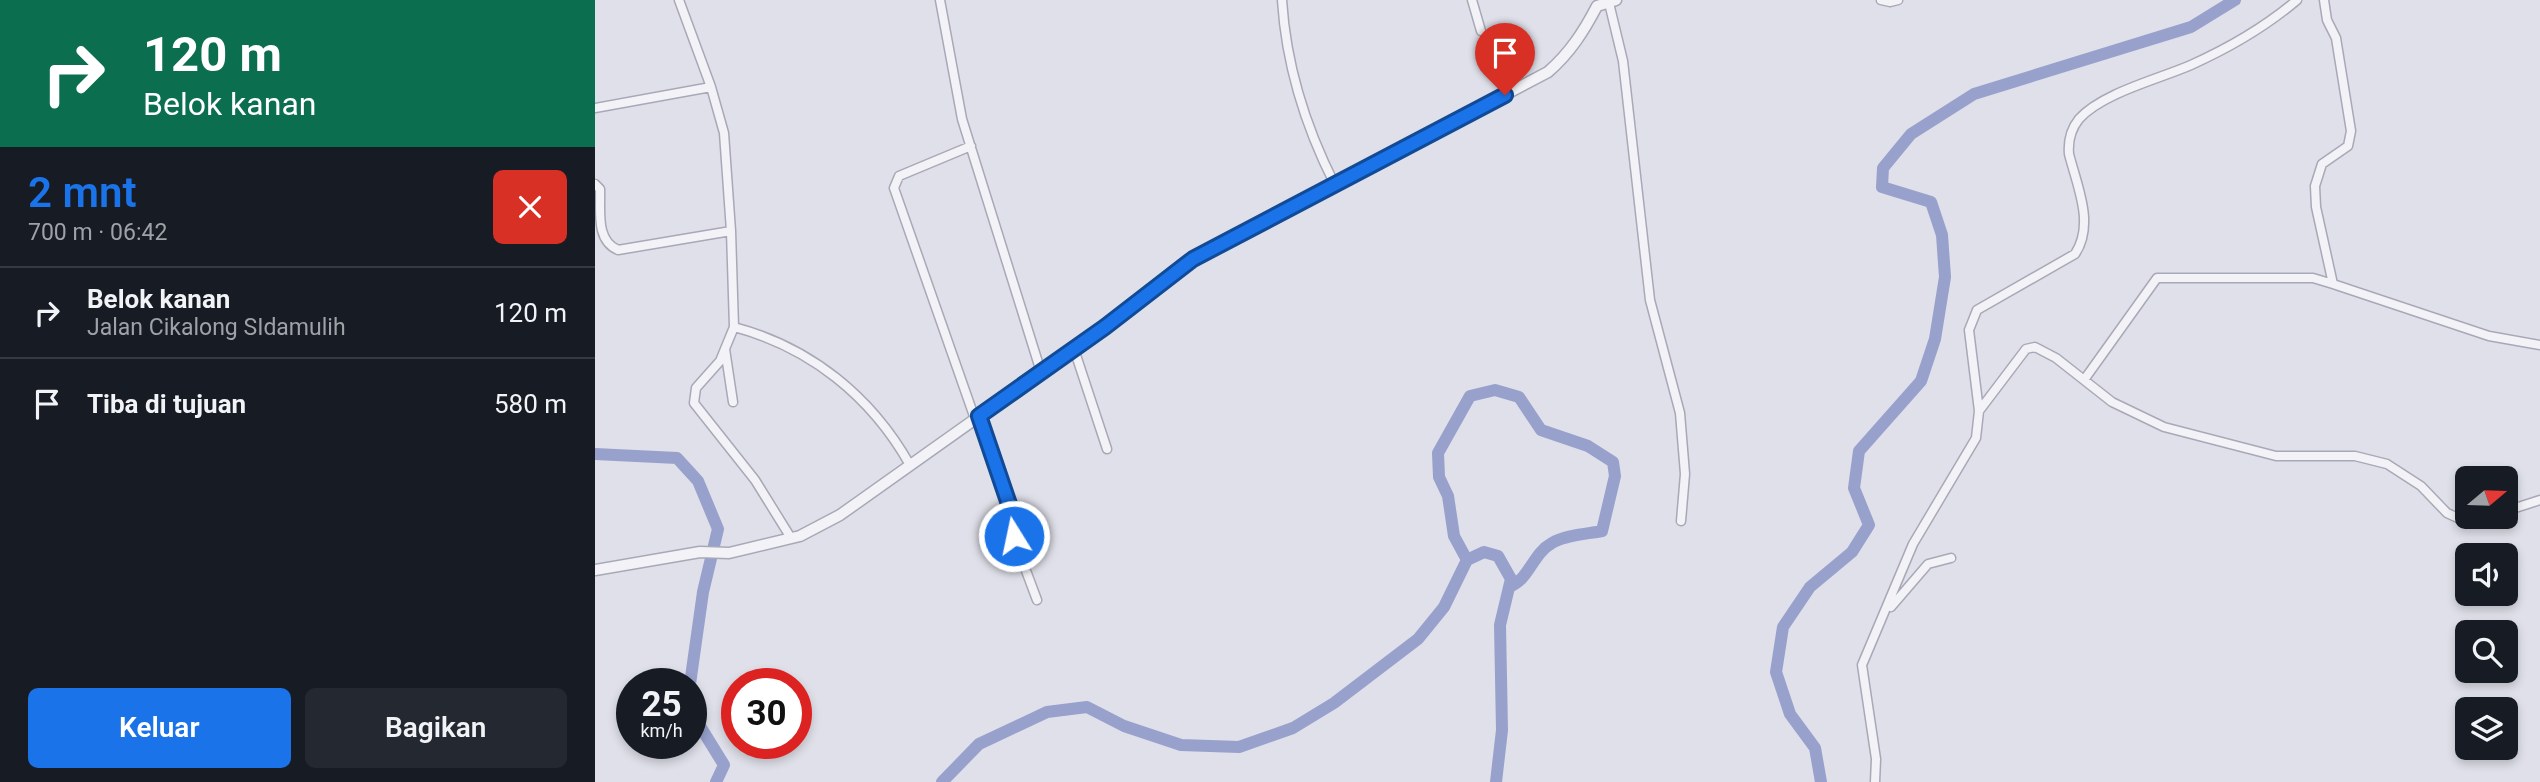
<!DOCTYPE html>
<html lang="id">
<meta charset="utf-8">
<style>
body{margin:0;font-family:Roboto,sans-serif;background:#242831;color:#f1f3f6;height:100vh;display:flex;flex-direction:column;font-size:26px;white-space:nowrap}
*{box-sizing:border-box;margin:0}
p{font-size:23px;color:#9ea1a6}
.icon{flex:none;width:38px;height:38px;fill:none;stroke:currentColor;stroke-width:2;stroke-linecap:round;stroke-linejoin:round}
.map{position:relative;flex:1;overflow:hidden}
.sheet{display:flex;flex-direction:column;background:#171b24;width:595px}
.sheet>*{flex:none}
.guide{background:#0b6e4f;color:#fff;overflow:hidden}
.needle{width:46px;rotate:71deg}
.controls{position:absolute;left:1860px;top:466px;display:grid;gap:14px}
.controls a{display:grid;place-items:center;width:63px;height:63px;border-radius:10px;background:#171b24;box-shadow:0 4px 10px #0003;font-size:35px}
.speed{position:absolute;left:21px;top:668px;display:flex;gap:14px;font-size:35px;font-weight:700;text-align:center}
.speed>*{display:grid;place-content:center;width:91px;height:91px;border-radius:50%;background:#171b24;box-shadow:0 4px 10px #0003;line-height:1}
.speed small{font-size:18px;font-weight:400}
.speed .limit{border:10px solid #d22;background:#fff;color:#111}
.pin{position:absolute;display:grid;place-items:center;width:60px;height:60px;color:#fff;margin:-72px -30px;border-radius:50% 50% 50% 0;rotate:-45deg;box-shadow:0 0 7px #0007}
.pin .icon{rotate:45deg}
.me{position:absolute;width:77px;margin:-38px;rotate:350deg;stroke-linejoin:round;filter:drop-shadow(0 0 5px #0008)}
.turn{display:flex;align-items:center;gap:24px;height:147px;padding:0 28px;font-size:32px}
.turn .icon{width:91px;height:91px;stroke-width:2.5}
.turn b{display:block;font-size:49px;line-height:60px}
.round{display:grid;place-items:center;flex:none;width:74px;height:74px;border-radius:10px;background:#242831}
.overview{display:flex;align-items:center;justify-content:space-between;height:119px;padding:0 28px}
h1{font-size:42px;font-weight:600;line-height:52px;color:#1a73e8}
.button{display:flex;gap:14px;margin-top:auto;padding:14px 28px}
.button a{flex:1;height:80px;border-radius:10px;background:#1a73e8;color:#fff;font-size:28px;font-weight:600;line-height:80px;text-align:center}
.button a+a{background:#242831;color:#f1f3f6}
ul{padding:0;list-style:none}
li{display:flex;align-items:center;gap:21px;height:91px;padding:0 28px;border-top:2px solid #363941}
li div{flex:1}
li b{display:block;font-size:26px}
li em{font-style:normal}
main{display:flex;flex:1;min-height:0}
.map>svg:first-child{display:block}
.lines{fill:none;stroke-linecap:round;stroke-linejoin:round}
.river{stroke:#97a1cc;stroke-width:12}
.minor-casing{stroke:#a8a9b7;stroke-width:11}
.tertiary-casing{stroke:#a8a9b7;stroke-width:13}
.minor{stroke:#f2f2f7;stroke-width:8}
.tertiary{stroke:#f2f2f7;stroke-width:10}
.route-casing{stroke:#114b97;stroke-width:18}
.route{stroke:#1a73e8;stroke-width:12}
</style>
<main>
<section class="sheet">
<div class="guide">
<div class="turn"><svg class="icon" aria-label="right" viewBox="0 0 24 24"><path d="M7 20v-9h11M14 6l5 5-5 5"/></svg><div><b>120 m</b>Belok kanan</div></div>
</div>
<div class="overview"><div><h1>2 mnt</h1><p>700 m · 06:42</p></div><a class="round" style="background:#d93025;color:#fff"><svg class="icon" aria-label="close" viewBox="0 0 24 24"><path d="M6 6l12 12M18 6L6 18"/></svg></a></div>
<ul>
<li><svg class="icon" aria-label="right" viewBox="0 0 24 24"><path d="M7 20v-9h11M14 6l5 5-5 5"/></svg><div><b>Belok kanan</b><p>Jalan Cikalong SIdamulih</p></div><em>120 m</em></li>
<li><svg class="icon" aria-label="arrive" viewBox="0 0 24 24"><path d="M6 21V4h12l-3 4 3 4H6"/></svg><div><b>Tiba di tujuan</b></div><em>580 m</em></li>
</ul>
<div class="button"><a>Keluar</a><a>Bagikan</a></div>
</section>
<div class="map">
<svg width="1945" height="782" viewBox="0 0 1945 782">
<rect width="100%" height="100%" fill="#dfe0e9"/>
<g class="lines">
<path class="river" d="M0,454L82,458L103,481L123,529L108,592L95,684
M872,560L859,536L853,496L844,477L843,453L875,396L900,390L924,397L946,430L993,446L1018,462L1020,476L1007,531C992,534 970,535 957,543C937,554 935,579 914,587
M96,706L100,718L129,765L121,782
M347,782L384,744L452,712L492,707L529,726L586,745L644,747L698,728L739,703L823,639L849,607L872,560L889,552L903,556L916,579L905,625L907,730L901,782
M1226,782L1220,748L1195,714L1181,672L1188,627L1215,587L1257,552L1274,525L1259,488L1264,451L1326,381L1340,339L1350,277L1347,235L1336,202L1287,187L1288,168L1316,134L1379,94L1596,27L1640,0"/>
<defs>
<path id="minor" d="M345,0L367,119L446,372
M687,0C691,64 711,128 740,185
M877,0L886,31
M1286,0L1295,2L1303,0
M1729,0L1732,20L1741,38L1756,131L1753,146L1727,164L1720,186L1721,207L1738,284L1894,336L1945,345
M1014,3L1028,61L1055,300L1085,413L1090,474L1086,521
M116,87L129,133L136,231
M0,108L116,87L84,0
M376,146L304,176L299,188L380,419
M0,184L5,189C6,210 0,240 23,250L136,231L139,327L125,361L101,388L99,403L160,480L196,538
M139,327C215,347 276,396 315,465
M130,349L138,402
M479,349L512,449
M1489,380L1562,278H1718L1738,284
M1384,411L1431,349L1440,347L1461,358L1517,402L1569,427L1681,456H1760L1792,464L1826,486L1852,513L1863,518L1898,516
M384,416L415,507L421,544L442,600
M1911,511L1945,500
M1296,607L1333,564L1356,558
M1280,782L1281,759L1267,665L1318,544L1381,438L1384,411L1374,330L1382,310L1480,254C1500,224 1482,186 1474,154C1473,142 1476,129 1484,119C1507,93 1564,79 1596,65C1636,47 1669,28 1702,0"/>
<path id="tertiary" d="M0,570L105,552L134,553L205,536L245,515L510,327L598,259L953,72C975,53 989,31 1002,6L1021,0"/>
</defs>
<use href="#minor" class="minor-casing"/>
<use href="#tertiary" class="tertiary-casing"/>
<use href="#minor" class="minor"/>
<use href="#tertiary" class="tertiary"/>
</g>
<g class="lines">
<defs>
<path id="route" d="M419,536L415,507L384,416L510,327L598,259L910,95"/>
</defs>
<use href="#route" class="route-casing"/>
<use href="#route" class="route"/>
</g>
</svg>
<div class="controls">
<a><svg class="needle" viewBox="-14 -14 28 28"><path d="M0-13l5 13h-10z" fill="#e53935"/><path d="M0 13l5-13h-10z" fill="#9ea1a6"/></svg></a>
<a><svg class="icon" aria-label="sound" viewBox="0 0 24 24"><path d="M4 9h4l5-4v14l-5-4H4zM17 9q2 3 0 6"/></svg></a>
<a><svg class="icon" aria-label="search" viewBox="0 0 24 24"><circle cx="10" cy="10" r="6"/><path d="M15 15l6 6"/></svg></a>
<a><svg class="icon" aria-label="layers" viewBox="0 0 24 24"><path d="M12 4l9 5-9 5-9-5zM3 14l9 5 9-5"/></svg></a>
</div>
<div class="speed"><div>25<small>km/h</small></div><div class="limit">30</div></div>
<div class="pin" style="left:910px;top:95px;background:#d93025"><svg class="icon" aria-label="arrive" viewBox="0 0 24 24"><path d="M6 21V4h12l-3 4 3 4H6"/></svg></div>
<svg class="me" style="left:419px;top:536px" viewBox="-20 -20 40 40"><circle r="17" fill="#1a73e8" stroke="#fff" stroke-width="3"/><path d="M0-11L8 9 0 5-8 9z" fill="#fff"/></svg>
</div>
</main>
